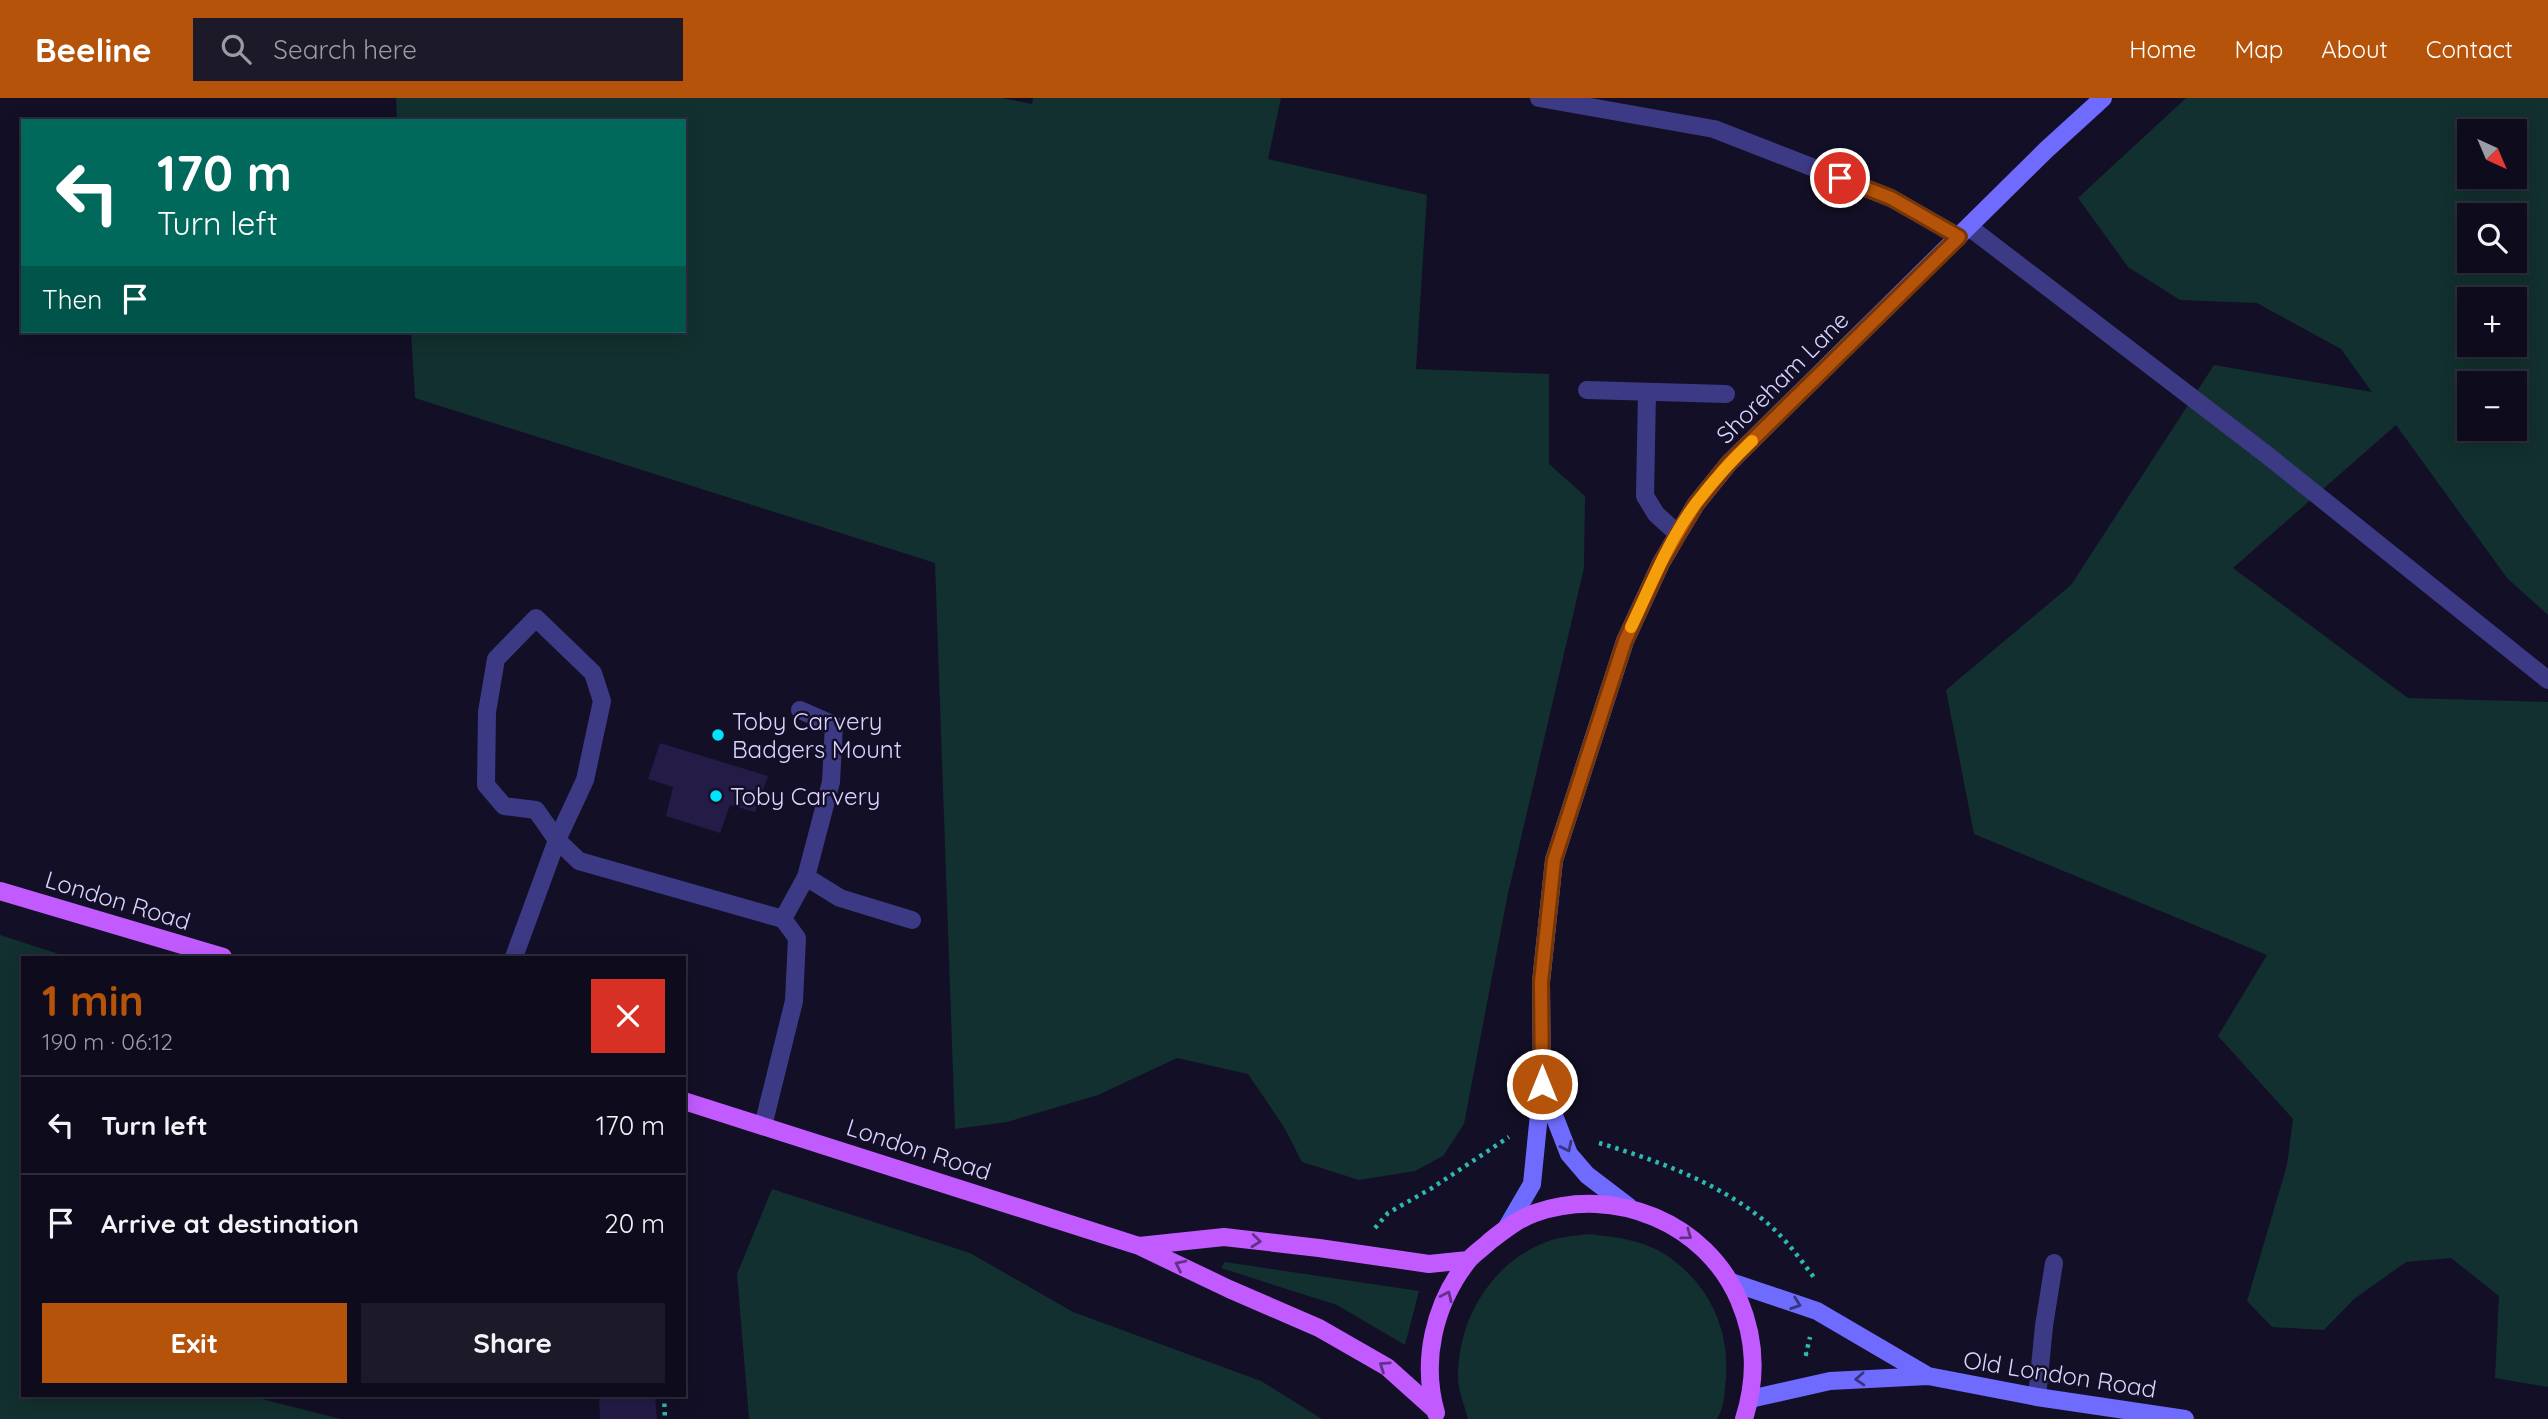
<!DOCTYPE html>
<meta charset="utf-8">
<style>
body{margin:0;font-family:Quicksand,sans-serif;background:#1c1929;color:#f1f3f6;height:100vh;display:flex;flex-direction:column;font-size:26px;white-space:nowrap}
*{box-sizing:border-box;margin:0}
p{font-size:23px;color:#9b9ba3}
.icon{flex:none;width:38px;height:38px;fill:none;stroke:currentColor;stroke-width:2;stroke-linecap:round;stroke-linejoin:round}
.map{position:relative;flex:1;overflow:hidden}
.side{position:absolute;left:21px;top:858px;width:665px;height:441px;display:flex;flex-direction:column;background:#0e0b1c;border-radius:0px;box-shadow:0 4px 18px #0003,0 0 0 2px #2e2b3b}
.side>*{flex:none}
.banner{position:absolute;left:21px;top:21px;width:665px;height:214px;border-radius:0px;box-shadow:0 4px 18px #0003,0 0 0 2px #2e2b3b;background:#00695c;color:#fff;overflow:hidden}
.needle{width:46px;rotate:136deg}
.tools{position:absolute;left:2457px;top:21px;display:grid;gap:14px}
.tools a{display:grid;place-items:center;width:70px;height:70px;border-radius:0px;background:#0e0b1c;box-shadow:0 4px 18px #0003,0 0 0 2px #2e2b3b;font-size:35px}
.pin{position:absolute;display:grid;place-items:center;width:60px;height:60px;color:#fff;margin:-30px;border:4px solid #fff;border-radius:50%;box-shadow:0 2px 7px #0007}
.me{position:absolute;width:77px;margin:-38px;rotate:0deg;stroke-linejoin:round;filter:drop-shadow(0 0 5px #0008)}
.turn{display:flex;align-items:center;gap:24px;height:147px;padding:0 21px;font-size:32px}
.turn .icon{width:91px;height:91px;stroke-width:2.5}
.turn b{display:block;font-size:49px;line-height:60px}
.then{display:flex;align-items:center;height:66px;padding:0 21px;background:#0003;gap:14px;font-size:26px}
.round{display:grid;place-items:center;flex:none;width:74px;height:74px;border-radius:0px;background:#1c1929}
.headline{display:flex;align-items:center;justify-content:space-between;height:119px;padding:0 21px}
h1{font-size:42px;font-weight:700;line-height:52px;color:#b45309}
.action{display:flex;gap:14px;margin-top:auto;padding:14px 21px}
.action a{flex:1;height:80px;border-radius:0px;background:#b45309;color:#fff;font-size:28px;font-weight:700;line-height:80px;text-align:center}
.action a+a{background:#1c1929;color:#f1f3f6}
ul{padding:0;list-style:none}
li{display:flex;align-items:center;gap:21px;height:98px;padding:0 21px;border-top:2px solid #2e2b3b}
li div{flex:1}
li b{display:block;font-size:26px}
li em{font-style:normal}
header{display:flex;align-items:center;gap:42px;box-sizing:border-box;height:98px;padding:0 35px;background:#b45309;color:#fff}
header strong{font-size:33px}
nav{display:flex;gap:38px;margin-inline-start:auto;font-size:24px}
.search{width:490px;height:63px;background:#1c1929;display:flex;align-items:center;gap:18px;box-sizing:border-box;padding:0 24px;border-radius:0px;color:#9b9ba3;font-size:26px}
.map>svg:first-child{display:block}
.green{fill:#12302f;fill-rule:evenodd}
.building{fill:#241b47}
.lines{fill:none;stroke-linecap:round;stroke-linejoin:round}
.path{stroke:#2fb8b0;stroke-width:4.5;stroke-dasharray:3.5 5;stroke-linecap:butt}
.lane{stroke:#3d3a85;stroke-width:18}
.secondary{stroke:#6f6bff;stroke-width:18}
.primary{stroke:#c25bff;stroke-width:18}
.oneway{stroke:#38347d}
.oneway2{stroke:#623188}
.route-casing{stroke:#753606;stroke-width:18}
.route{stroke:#b45309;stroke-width:12}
.slow{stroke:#f59e0b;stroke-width:12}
.poi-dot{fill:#00e5ff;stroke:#130f26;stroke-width:2.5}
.labels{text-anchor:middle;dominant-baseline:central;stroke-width:5;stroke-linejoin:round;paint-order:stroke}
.street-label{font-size:24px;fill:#d9d4ff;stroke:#130f26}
.poi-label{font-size:24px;fill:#d9d4ff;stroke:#130f26;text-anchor:start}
</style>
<header>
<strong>Beeline</strong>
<div class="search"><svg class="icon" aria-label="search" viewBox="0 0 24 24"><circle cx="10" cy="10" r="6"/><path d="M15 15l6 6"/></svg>Search here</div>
<nav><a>Home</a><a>Map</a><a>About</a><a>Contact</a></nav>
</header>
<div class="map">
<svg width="2548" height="1321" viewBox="0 0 2548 1321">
<rect width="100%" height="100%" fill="#130f26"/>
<path class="green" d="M396,0H1002L1032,6L1033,0H1281L1268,61L1427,97L1416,271L1549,276V366L1585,398L1584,470L1507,800L1464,1026L1443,1058L1415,1073L1359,1082L1302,1064L1284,1029L1248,976L1177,960L1098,997L1007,1024L955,1031L935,465L415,300L411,233H684V23H397Z
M2186,0H2548V517L2507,480L2396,327L2233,470L2408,600L2548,604V1289L2495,1280L2499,1198L2451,1160L2406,1164L2354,1201L2324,1232L2272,1229L2247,1203L2287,1067L2293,1021L2218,938L2267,857L1974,736L1946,592L2071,487L2214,267L2372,294L2341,251L2257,205L2180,202L2128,169L2078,100ZM2469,33H2515V79H2469ZM2469,117H2515V163H2469ZM2469,201H2515V247H2469ZM2469,285H2515V331H2469Z
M0,837L68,859H23V1297H254V1299L341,1321H0Z
M772,1091L970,1155L1073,1214L1261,1283L1322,1321H749L737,1176Z
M1588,1136C1616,1139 1645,1142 1669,1159C1713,1190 1732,1238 1725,1290C1724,1302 1723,1311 1717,1321H1468C1465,1308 1458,1293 1458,1279C1458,1222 1490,1166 1546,1144C1558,1139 1574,1138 1588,1136Z
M1225,1164L1419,1193L1405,1247L1337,1207L1221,1170Z"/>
<path class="building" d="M660,645L768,678L755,714L730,707L720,735L666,718L673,689L648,681Z
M599,1297H655L657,1321H600Z"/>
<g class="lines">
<path class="path" d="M1599,1045C1656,1062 1714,1083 1761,1120C1782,1136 1799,1159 1815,1181
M1375,1130L1388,1115L1432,1090L1509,1039
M1808,1256H1806L1810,1239
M664,1297L665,1321"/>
<path class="lane" d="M1539,0L1714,31L1891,100L1959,139
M1969,129L2267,357L2548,582
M1587,292L1726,296
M1647,294L1645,398L1656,416L1678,436
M806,779L840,800L912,822
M783,821L806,779L831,684L834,627L800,612
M514,859L557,742L585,682L602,603L593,575L536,520L496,561L487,614L486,687L504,708L536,712L557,742L579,763L783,821L797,840L794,903L763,1028
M2037,1299L2044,1228L2054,1165"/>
<path class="secondary" d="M1543,989L1569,1056L1587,1077L1629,1109
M1507,1129L1532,1086L1542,986L1541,884L1554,762L1625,543L1661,465L1678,436L1696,406L1729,365L2046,52L2103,0
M1731,1184L1817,1213L1928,1278
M1750,1301L1830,1283L1928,1278L2037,1299L2185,1321"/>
<path class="primary" d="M0,793L223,859
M684,1003L1139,1148L1229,1191L1319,1230L1387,1269L1435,1312
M1139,1148L1224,1139L1319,1150L1429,1166L1468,1162
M1436,1315C1421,1263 1434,1207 1467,1164C1473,1156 1483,1150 1490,1143C1504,1132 1518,1121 1535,1115C1615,1087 1706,1125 1739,1202C1756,1242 1757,1280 1744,1321"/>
</g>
<defs><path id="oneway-chevron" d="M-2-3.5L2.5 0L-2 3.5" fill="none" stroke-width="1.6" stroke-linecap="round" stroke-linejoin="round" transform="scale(1.75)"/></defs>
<g class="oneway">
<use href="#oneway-chevron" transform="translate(1567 1049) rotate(64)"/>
<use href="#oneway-chevron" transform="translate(1796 1206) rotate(19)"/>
<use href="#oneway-chevron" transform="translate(1860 1281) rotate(177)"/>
</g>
<g class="oneway2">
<use href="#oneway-chevron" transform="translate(1687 1137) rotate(36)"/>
<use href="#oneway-chevron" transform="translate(1256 1143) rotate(6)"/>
<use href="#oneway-chevron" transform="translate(1180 1167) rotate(-154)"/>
<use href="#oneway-chevron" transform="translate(1447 1198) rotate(-65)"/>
<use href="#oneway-chevron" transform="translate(1384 1268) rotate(-146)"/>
</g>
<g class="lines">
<defs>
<path id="route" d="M1542,986L1541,884L1554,762L1625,543L1661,465L1678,436L1696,406L1729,365L1959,139L1891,100L1840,80"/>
</defs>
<use href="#route" class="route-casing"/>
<use href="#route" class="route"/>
<path class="slow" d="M1631,529C1651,487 1669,441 1697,404C1714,382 1732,362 1752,343"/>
</g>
<g class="poi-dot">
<circle cx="718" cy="637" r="7"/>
<circle cx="716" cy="698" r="7"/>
</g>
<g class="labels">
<g class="street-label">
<text transform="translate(1782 279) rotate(-45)">Shoreham Lane</text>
<text transform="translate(118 802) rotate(17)">London Road</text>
<text transform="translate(919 1051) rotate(18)">London Road</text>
<text transform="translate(2060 1276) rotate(9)">Old London Road</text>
</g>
<g class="poi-label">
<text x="732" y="623">Toby Carvery<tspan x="732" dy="28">Badgers Mount</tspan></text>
<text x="730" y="698">Toby Carvery</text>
</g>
</g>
</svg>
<div class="tools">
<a><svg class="needle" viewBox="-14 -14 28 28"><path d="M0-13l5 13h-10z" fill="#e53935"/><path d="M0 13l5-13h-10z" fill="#9b9ba3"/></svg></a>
<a><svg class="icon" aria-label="search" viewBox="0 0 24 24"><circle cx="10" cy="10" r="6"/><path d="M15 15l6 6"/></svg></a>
<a>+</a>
<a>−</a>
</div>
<div class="pin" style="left:1840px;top:80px;background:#d93025"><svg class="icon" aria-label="arrive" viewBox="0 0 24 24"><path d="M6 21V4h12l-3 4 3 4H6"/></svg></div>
<svg class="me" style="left:1542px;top:986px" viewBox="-20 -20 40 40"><circle r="17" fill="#b45309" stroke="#fff" stroke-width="3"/><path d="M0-11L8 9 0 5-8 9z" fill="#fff"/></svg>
<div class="banner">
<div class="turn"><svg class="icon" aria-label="left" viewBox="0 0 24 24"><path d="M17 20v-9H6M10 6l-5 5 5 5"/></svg><div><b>170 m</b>Turn left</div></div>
<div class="then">Then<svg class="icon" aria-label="arrive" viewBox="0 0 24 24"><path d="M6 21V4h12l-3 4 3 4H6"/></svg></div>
</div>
<section class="side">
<div class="headline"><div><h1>1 min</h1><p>190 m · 06:12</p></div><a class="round" style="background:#d93025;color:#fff"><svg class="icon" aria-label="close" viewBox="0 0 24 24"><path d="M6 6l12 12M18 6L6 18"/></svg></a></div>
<ul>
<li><svg class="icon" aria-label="left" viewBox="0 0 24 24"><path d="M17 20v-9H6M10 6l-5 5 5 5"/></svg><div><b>Turn left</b></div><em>170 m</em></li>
<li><svg class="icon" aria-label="arrive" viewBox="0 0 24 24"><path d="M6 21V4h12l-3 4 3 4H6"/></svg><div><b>Arrive at destination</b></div><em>20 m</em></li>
</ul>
<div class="action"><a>Exit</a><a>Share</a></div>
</section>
</div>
